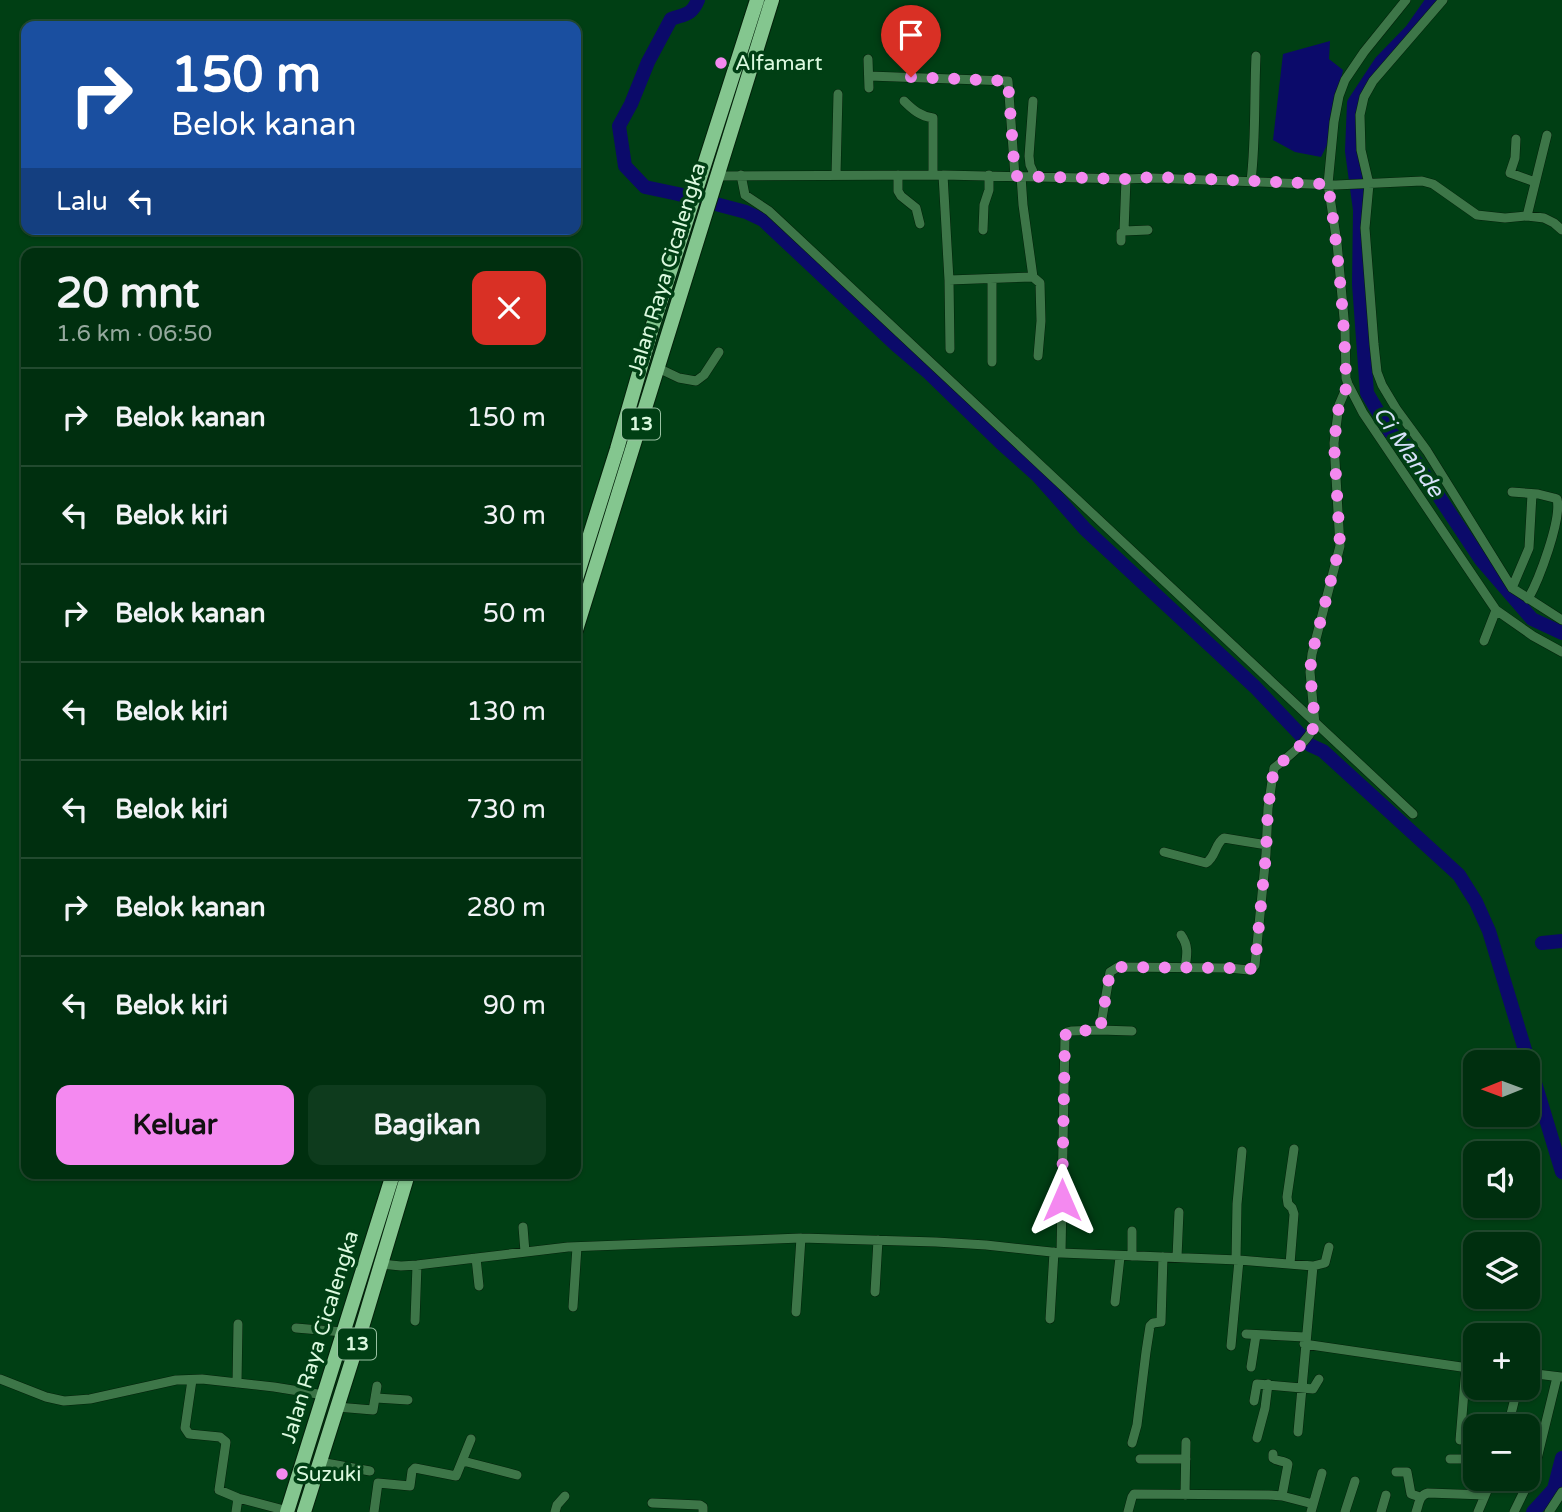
<!DOCTYPE html>
<html lang="id">
<meta charset="utf-8">
<style>
body{margin:0;font-family:"Varela Round",sans-serif;background:#0e3b1d;color:#f1f3f6;height:100vh;display:flex;flex-direction:column;font-size:26px;white-space:nowrap}
*{box-sizing:border-box;margin:0}
p{font-size:23px;color:#95a99e}
.icon{flex:none;width:38px;height:38px;fill:none;stroke:currentColor;stroke-width:2;stroke-linecap:round;stroke-linejoin:round}
.map{position:relative;flex:1;overflow:hidden}
.drawer{position:absolute;left:21px;top:248px;width:560px;height:931px;display:flex;flex-direction:column;background:#002f0f;border-radius:14px;box-shadow:0 2px 5px #0004,0 0 0 2px #224a2f}
.drawer>*{flex:none}
.guide{position:absolute;left:21px;top:21px;width:560px;height:214px;border-radius:14px;box-shadow:0 2px 5px #0004,0 0 0 2px #224a2f;background:#1a4fa0;color:#fff;overflow:hidden}
.needle{width:46px;rotate:269deg}
.fabs{position:absolute;left:1463px;top:1050px;display:grid;gap:14px}
.fabs a{display:grid;place-items:center;width:77px;height:77px;border-radius:14px;background:#002f0f;box-shadow:0 2px 5px #0004,0 0 0 2px #224a2f;font-size:35px}
.pin{position:absolute;display:grid;place-items:center;width:60px;height:60px;color:#fff;margin:-72px -30px;border-radius:50% 50% 50% 0;rotate:-45deg;box-shadow:0 0 7px #0007}
.pin .icon{rotate:45deg}
.me{position:absolute;width:77px;margin:-38px;rotate:0deg;stroke-linejoin:round;filter:drop-shadow(0 0 5px #0008)}
.turn{display:flex;align-items:center;gap:24px;height:147px;padding:0 35px;font-size:32px}
.turn .icon{width:91px;height:91px;stroke-width:2.5}
.turn b{display:block;font-size:49px;line-height:60px}
.then{display:flex;align-items:center;height:66px;padding:0 35px;background:#0003;gap:14px;font-size:26px}
.round{display:grid;place-items:center;flex:none;width:74px;height:74px;border-radius:14px;background:#0e3b1d}
.head{display:flex;align-items:center;justify-content:space-between;height:119px;padding:0 35px}
h1{font-size:42px;font-weight:800;line-height:52px}
.primary-button{display:flex;gap:14px;margin-top:auto;padding:14px 35px}
.primary-button a{flex:1;height:80px;border-radius:14px;background:#f489f0;color:#111;font-size:28px;font-weight:800;line-height:80px;text-align:center}
.primary-button a+a{background:#0e3b1d;color:#f1f3f6}
ul{padding:0;list-style:none}
li{display:flex;align-items:center;gap:21px;height:98px;padding:0 35px;border-top:2px solid #224a2f}
li div{flex:1}
li b{display:block;font-size:26px}
li em{font-style:normal}
.map>svg:first-child{display:block}
.water{fill:#0b0a6a}
.lines{fill:none;stroke-linecap:round;stroke-linejoin:round}
.river{stroke:#0b0a6a;stroke-width:14}
.minor-casing{stroke:#04220b;stroke-width:10}
.highway-casing{stroke:#04220b;stroke-width:16}
.minor{stroke:#3d7648;stroke-width:9}
.highway{stroke:#84c68f;stroke-width:14}
.route{stroke:#f489f0;stroke-width:12;stroke-dasharray:0 21.6}
.poi-dot{fill:#f489f0;stroke:#003f14;stroke-width:2.5}
.labels{text-anchor:middle;dominant-baseline:central;stroke-width:7;stroke-linejoin:round;paint-order:stroke}
.shield{fill:#003f14;stroke:#99c1a2;stroke-width:2}
.shield-label{font-size:19px;font-weight:bold;fill:#dbf9df}
.poi-label{font-size:21px;fill:#dbf9df;stroke:#003f14;text-anchor:start}
.street-label{font-size:21px;fill:#dbf9df;stroke:#003f14}
.water-label{font-size:23px;font-style:italic;fill:#d7e1fb;stroke:#003f14}
</style>
<div class="map">
<svg width="1562" height="1512" viewBox="0 0 1562 1512">
<rect width="100%" height="100%" fill="#003f14"/>
<path class="water" d="M1330,41L1329,59L1343,70L1327,145L1321,157L1295,152L1273,140L1283,54Z"/>
<g class="lines">
<path class="river" d="M698,0C692,15 685,14 671,19L648,62L631,104L619,126L625,166L645,187L678,194L746,212L763,220L896,345L929,373L1001,443L1038,476L1085,529L1255,687L1310,745L1323,751L1459,875L1476,902L1489,931L1562,1172
M1433,0L1412,30L1381,62L1354,103L1352,151L1360,210L1359,284L1367,393L1390,432L1409,448L1412,456L1481,560L1532,619L1562,633
M1542,943L1562,941
M1533,1512L1554,1489L1562,1458"/>
<defs>
<path id="minor" d="M1406,0L1364,52L1345,80L1339,96L1334,122L1328,184L1337,243L1345,329L1346,378L1348,384L1363,413L1496,610L1533,636L1562,652
M1443,0L1373,81L1364,97L1360,115L1361,150L1369,184L1365,228L1374,344L1377,372L1382,385L1397,410L1427,451L1512,588L1562,620
M868,59L869,88
M869,76L1008,81L1015,176
M904,101C913,110 920,116 933,118V174
M1033,101L1029,156L1030,165L1035,176
M1516,139L1515,158L1510,173L1535,182
M741,175L745,195L769,211L784,225L1413,814
M836,175L838,94
M898,175V191L901,196L916,208L920,224
M943,175L949,280L950,349
M718,176L943,175L1126,179L1153,178L1336,185L1422,181L1433,184L1477,215L1505,218L1527,216L1544,218L1554,223L1562,230
M1021,176L1023,205L1033,277L1040,283L1041,321L1038,356
M1251,181C1256,139 1254,98 1256,56
M1527,216L1547,135
M983,230L984,205L989,190V175
M1124,231L1148,230
M1121,241V233L1124,231L1126,179
M949,280L1033,277
M992,362V279
M658,368L679,378L696,381L704,375L719,352
M1512,492L1538,494L1554,498L1557,499C1562,519 1539,580 1528,599
M1512,588L1529,548L1532,494
M1484,641L1496,610
M1164,852L1206,863C1216,857 1215,843 1224,838L1267,845
M1181,935C1189,946 1187,955 1185,968
M1100,1030L1132,1031
M523,1227L525,1252
M1132,1231V1256
M1061,1253L1065,1036L1067,1032L1071,1031L1100,1030L1110,972L1118,967L1229,968L1249,970L1252,969L1255,965L1266,854L1268,808L1274,768C1288,757 1309,741 1315,724L1310,672L1312,654L1340,546L1334,443L1339,405L1348,384
M1177,1257L1179,1212
M476,1258L479,1286
M1236,1260L1237,1204L1242,1151
M381,1264L401,1266L417,1265L568,1247L801,1238L936,1242L986,1245L1061,1253L1239,1260L1313,1266L1298,1432
M1290,1264L1294,1214L1292,1208L1288,1204L1287,1197L1294,1149
M1313,1266L1325,1263L1329,1247
M875,1292L878,1240
M1115,1302L1120,1257
M573,1307L577,1247
M796,1312L801,1238
M1050,1319L1054,1252
M415,1321L417,1265
M296,1328L343,1332
M1246,1334L1305,1337
M1304,1344L1475,1369
M1231,1346L1239,1260
M1251,1367L1256,1335
M1528,1373L1561,1377
M0,1379L46,1397L64,1401L90,1399L176,1380L202,1379L274,1387L324,1395
M192,1380L185,1428L189,1434L220,1437L226,1442L219,1490L238,1498L288,1511
M237,1383L238,1324
M376,1398L408,1400
M1254,1401L1257,1384L1313,1389L1319,1379
M337,1407L373,1410L377,1386
M1508,1426L1514,1402
M1257,1438L1265,1408L1268,1384
M1460,1440L1466,1368
M1132,1443L1137,1425L1146,1352L1150,1326L1153,1323L1161,1322L1163,1257
M1273,1454V1458C1277,1462 1284,1460 1288,1464L1282,1496
M1140,1459H1186
M1450,1459H1475
M463,1461L517,1475
M320,1462L370,1471
M1396,1472H1407L1411,1494L1420,1497
M1185,1495L1186,1442
M652,1503L700,1505L703,1507V1512
M236,1512L238,1498
M374,1512L378,1483L410,1486L412,1471L415,1468L456,1476L471,1439
M555,1512L557,1505L565,1496
M1128,1512L1132,1497L1134,1494L1269,1495L1282,1496L1313,1504
M1311,1512L1322,1473
M1345,1512L1355,1481
M1381,1512L1386,1495
M1416,1512C1419,1504 1419,1495 1428,1493L1485,1495
M1478,1512L1492,1479
M1514,1512L1534,1471L1557,1377
M1549,1512L1562,1492"/>
<path id="highway" d="M576,579L617,449L652,328L757,0
M576,630L772,0
M287,1512L393,1174
M304,1512L354,1354L408,1174"/>
</defs>
<use href="#minor" class="minor-casing"/>
<use href="#highway" class="highway-casing"/>
<use href="#minor" class="minor"/>
<use href="#highway" class="highway"/>
</g>
<g class="lines">
<path class="route" d="M911,77L1008,81L1015,176L1126,179L1153,177L1328,184C1338,249 1344,313 1346,378L1348,384L1339,405L1334,443L1340,545L1312,654L1310,672L1315,722C1312,739 1287,758 1274,768L1268,808L1266,854L1255,965L1249,970L1229,968L1122,967H1118L1110,972L1100,1030L1071,1031L1067,1032L1065,1036L1062,1200"/>
</g>
<g class="poi-dot">
<circle cx="721" cy="63" r="7"/>
<circle cx="282" cy="1474" r="7"/>
</g>
<g class="labels">
<g class="shield">
<rect x="622" y="408.5" width="38" height="31" rx="5"/>
<rect x="338" y="1328.5" width="38" height="31" rx="5"/>
</g>
<g class="shield-label">
<text x="641" y="424">13</text>
<text x="357" y="1344">13</text>
</g>
<g class="poi-label">
<text x="735" y="63">Alfamart</text>
<text x="296" y="1474">Suzuki</text>
</g>
<g class="street-label">
<text transform="translate(667 269) rotate(-73)">Jalan Raya Cicalengka</text>
<text transform="translate(320 1337) rotate(-73)">Jalan Raya Cicalengka</text>
</g>
<g class="water-label">
<text transform="translate(1408 452) rotate(55)">Ci Mande</text>
</g>
</g>
</svg>
<div class="fabs">
<a><svg class="needle" viewBox="-14 -14 28 28"><path d="M0-13l5 13h-10z" fill="#e53935"/><path d="M0 13l5-13h-10z" fill="#95a99e"/></svg></a>
<a><svg class="icon" aria-label="sound" viewBox="0 0 24 24"><path d="M4 9h4l5-4v14l-5-4H4zM17 9q2 3 0 6"/></svg></a>
<a><svg class="icon" aria-label="layers" viewBox="0 0 24 24"><path d="M12 4l9 5-9 5-9-5zM3 14l9 5 9-5"/></svg></a>
<a>+</a>
<a>−</a>
</div>
<div class="pin" style="left:911px;top:77px;background:#d93025"><svg class="icon" aria-label="arrive" viewBox="0 0 24 24"><path d="M6 21V4h12l-3 4 3 4H6"/></svg></div>
<svg class="me" style="left:1062px;top:1200px" viewBox="-20 -20 40 40"><path d="M0-17L14 15 0 8-14 15z" fill="#f489f0" stroke="#fff" stroke-width="4"/></svg>
<div class="guide">
<div class="turn"><svg class="icon" aria-label="right" viewBox="0 0 24 24"><path d="M7 20v-9h11M14 6l5 5-5 5"/></svg><div><b>150 m</b>Belok kanan</div></div>
<div class="then">Lalu<svg class="icon" aria-label="left" viewBox="0 0 24 24"><path d="M17 20v-9H6M10 6l-5 5 5 5"/></svg></div>
</div>
<section class="drawer">
<div class="head"><div><h1>20 mnt</h1><p>1.6 km · 06:50</p></div><a class="round" style="background:#d93025;color:#fff"><svg class="icon" aria-label="close" viewBox="0 0 24 24"><path d="M6 6l12 12M18 6L6 18"/></svg></a></div>
<ul>
<li><svg class="icon" aria-label="right" viewBox="0 0 24 24"><path d="M7 20v-9h11M14 6l5 5-5 5"/></svg><div><b>Belok kanan</b></div><em>150 m</em></li>
<li><svg class="icon" aria-label="left" viewBox="0 0 24 24"><path d="M17 20v-9H6M10 6l-5 5 5 5"/></svg><div><b>Belok kiri</b></div><em>30 m</em></li>
<li><svg class="icon" aria-label="right" viewBox="0 0 24 24"><path d="M7 20v-9h11M14 6l5 5-5 5"/></svg><div><b>Belok kanan</b></div><em>50 m</em></li>
<li><svg class="icon" aria-label="left" viewBox="0 0 24 24"><path d="M17 20v-9H6M10 6l-5 5 5 5"/></svg><div><b>Belok kiri</b></div><em>130 m</em></li>
<li><svg class="icon" aria-label="left" viewBox="0 0 24 24"><path d="M17 20v-9H6M10 6l-5 5 5 5"/></svg><div><b>Belok kiri</b></div><em>730 m</em></li>
<li><svg class="icon" aria-label="right" viewBox="0 0 24 24"><path d="M7 20v-9h11M14 6l5 5-5 5"/></svg><div><b>Belok kanan</b></div><em>280 m</em></li>
<li><svg class="icon" aria-label="left" viewBox="0 0 24 24"><path d="M17 20v-9H6M10 6l-5 5 5 5"/></svg><div><b>Belok kiri</b></div><em>90 m</em></li>
</ul>
<div class="primary-button"><a>Keluar</a><a>Bagikan</a></div>
</section>
</div>
